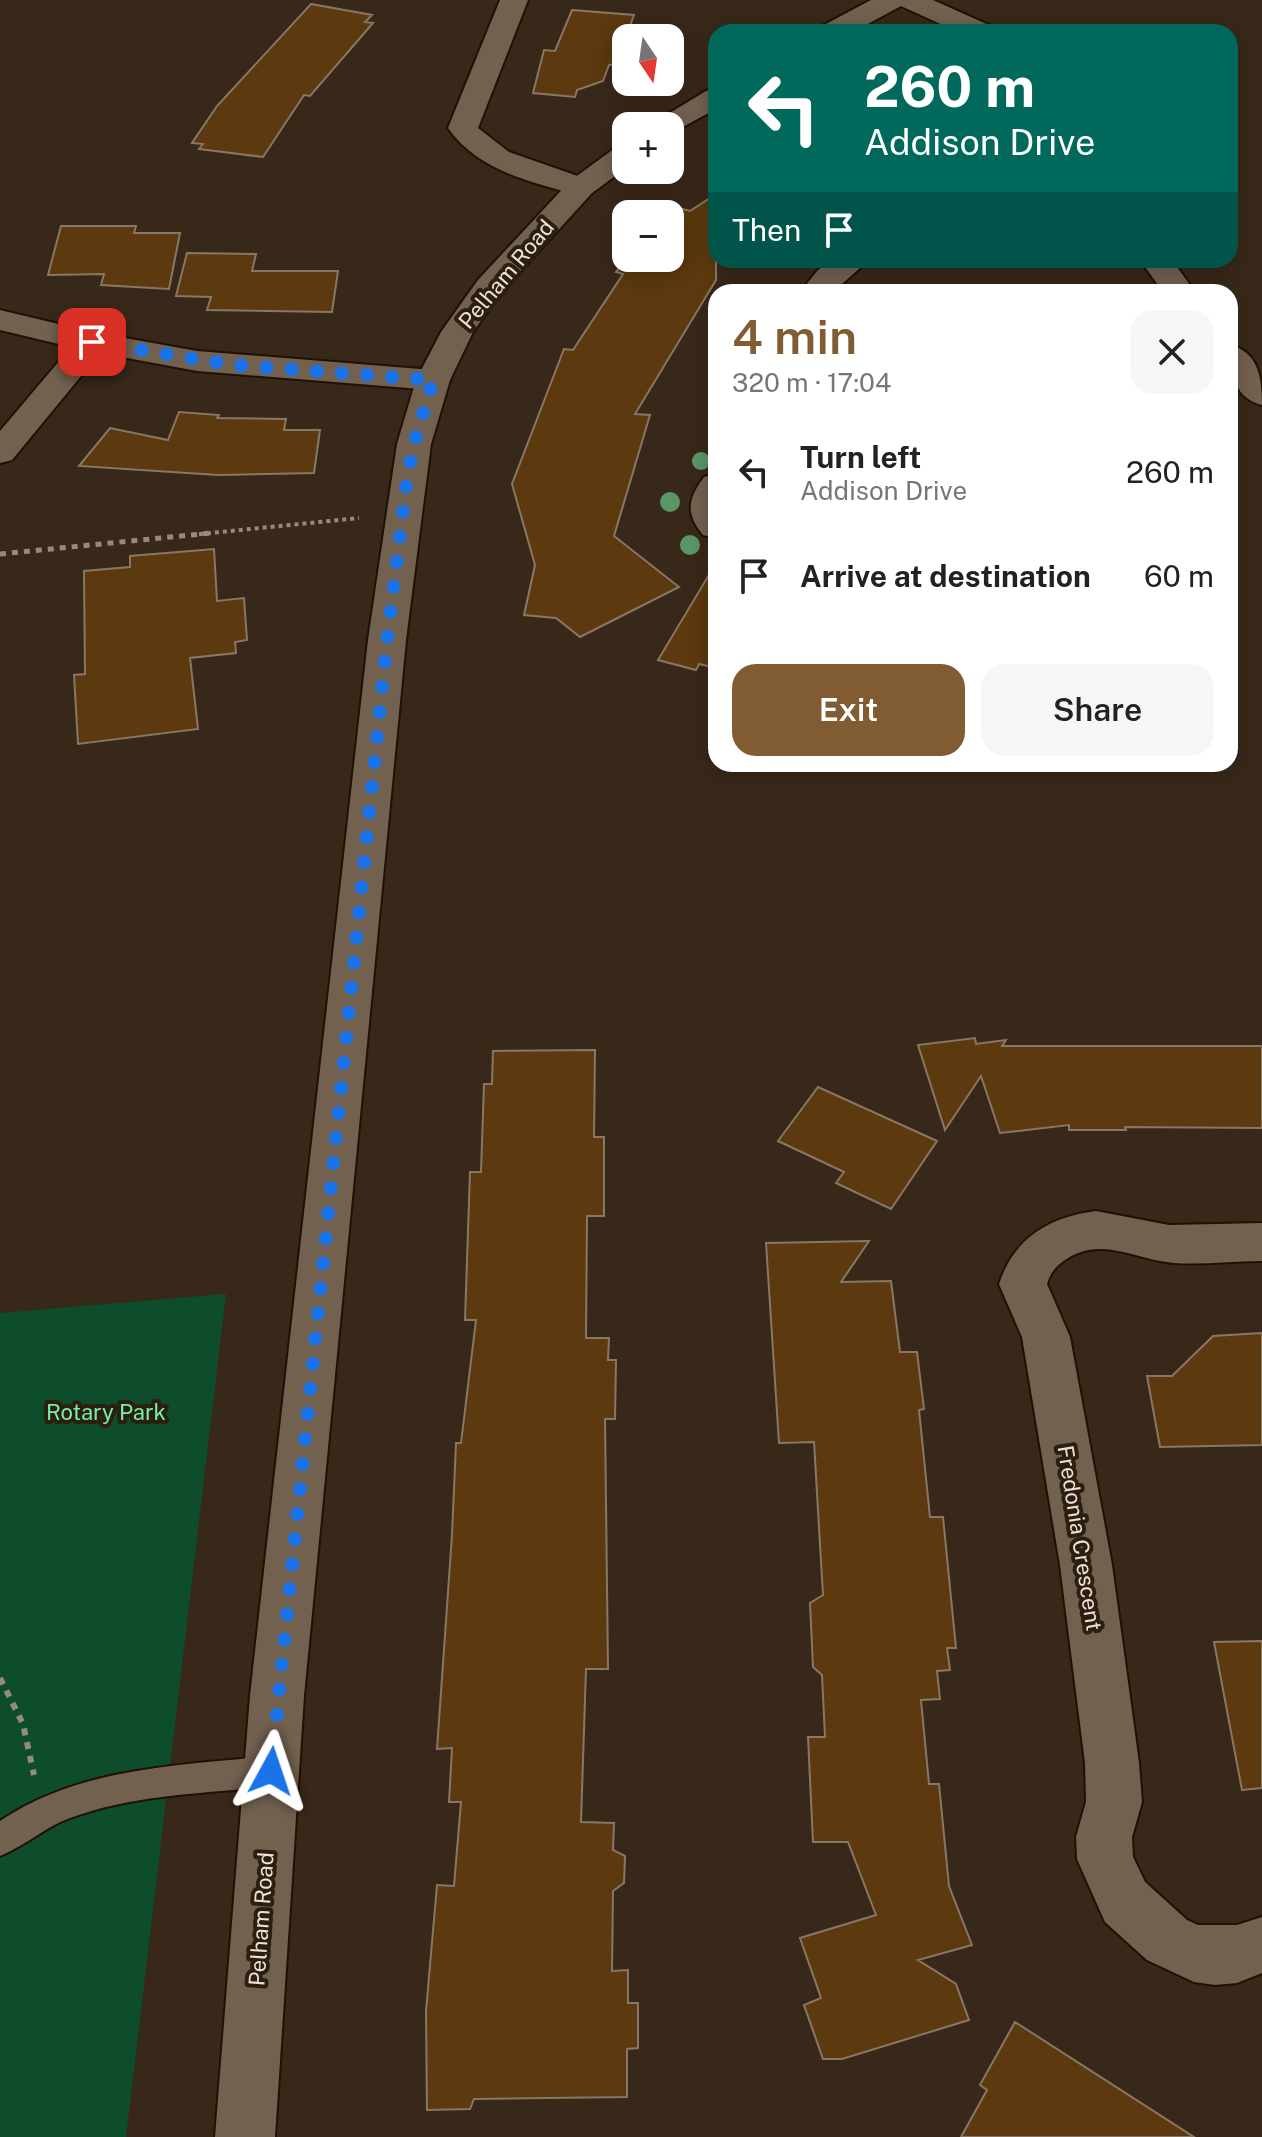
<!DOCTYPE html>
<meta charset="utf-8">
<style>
body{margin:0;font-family:"Public Sans",sans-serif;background:#f6f6f6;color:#222;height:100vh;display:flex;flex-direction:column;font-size:30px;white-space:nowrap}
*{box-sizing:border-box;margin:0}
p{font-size:26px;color:#767676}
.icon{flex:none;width:44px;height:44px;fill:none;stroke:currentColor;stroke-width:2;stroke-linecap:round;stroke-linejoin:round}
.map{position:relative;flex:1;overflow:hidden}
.drawer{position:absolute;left:708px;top:284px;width:530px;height:488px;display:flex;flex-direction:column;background:#fff;border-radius:24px;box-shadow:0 4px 20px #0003}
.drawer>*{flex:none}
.hud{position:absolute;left:708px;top:24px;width:530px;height:244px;border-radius:24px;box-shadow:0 4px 20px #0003;background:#00695c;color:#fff;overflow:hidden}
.needle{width:52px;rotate:167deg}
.fabs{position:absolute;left:612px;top:24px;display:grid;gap:16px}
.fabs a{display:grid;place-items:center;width:72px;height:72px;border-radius:16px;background:#fff;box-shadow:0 4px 20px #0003;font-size:40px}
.pin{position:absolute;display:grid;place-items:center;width:68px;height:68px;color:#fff;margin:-34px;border-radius:16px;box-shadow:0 4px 12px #0006}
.me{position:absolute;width:88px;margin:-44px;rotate:5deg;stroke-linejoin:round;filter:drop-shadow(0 0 6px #0008)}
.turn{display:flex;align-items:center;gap:28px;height:168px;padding:0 24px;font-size:36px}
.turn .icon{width:104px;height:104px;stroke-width:2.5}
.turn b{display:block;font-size:56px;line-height:68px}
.then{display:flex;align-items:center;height:76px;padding:0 24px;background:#0003;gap:16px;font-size:30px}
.round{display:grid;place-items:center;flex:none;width:84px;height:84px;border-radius:24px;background:#f6f6f6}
.head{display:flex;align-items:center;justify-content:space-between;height:136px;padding:0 24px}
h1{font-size:48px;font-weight:600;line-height:60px;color:#815c32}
.action{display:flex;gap:16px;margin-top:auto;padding:16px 24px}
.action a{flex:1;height:92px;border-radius:24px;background:#815c32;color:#fff;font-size:32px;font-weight:600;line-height:92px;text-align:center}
.action a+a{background:#f6f6f6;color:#222}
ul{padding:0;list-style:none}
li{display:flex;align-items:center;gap:24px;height:104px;padding:0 24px}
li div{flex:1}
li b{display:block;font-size:30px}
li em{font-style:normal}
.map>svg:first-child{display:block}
.green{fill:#0e4d2b}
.building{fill:#5c390e;stroke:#897765;stroke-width:2}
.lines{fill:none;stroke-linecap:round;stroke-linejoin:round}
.lane-casing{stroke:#1f1103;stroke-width:4}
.street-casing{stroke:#1f1103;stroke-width:4}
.secondary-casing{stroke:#1f1103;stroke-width:4}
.path-far2{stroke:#968a7d;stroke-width:4;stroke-dasharray:4 4;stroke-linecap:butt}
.path-far1{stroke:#968a7d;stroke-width:5;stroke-dasharray:6 6;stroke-linecap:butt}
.path{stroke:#968a7d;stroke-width:6;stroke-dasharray:7 7;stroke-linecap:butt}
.lane{fill:#736150;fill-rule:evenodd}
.street{fill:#736150;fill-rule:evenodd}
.secondary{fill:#736150;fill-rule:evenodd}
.tree{fill:#5a9666}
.route{stroke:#1a73e8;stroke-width:14;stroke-dasharray:0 25.2}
.labels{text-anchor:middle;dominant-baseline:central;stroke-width:8;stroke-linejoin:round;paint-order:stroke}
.street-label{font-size:22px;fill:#ebe1d7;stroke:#2d1f0f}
.park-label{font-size:22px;fill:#76f0a5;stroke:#2d1f0f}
</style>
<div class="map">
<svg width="1262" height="2137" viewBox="0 0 1262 2137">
<rect width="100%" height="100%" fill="#382819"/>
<path class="green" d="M226,1294L126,2137H0V1313Z"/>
<path class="building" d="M311,4L372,15L365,22L373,23L310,96L304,95L263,157L199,149L203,144L192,143L217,106Z
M572,10L634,15L616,64L609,65L603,81L577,90L575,97L533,93L544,50L555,51Z
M716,194V280L635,414L650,415L614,536L679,587L580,637L556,618L524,615L535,565L512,484L564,349L573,350L623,274L616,272L628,258H670L668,214L676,207L690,211Z
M61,226H136L134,233H180L169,289L101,285L104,274L48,275Z
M187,253L256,254L252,271H338L332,312L207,310L211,297L176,296Z
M179,412L219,415L217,418L286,419L284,430H320L314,473L218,475L79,466L110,428L168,440Z
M214,549L217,601L244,598L247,640L235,642L236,653L190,658L198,729L78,744L74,675L85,674L84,571L130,567V556Z
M716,563V668L699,664L696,670L658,660Z
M975,1038L976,1044L1006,1040L1002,1046H1262V1128L1125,1127L1126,1130H1069V1125L1000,1133L981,1076L945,1130L918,1045Z
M595,1050L594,1137H604V1216H587L586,1338H609L608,1360H616L615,1419H605L608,1669H586L581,1822L614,1823L613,1850L625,1856L624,1883L613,1891L612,1971L628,1970V2003H638V2048L627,2049V2097L474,2099L470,2109L427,2110L426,2011L437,1885L454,1886L461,1802H449L452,1748L437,1749L452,1535L456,1443H461L476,1320H465L470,1172H481L484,1084H492L493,1051Z
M818,1087L937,1141L891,1209L836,1183L844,1172L778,1141Z
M869,1241L841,1282L891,1281L900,1352H917L924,1409L919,1410L930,1517H943L956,1648H947L950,1670L937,1671L940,1699L921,1700L929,1784H939L949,1886L972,1945L918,1960L956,1984L969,2020L842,2059H823L804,2005L821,1998L800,1938L876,1915L848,1842H813L808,1737H825L822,1675L813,1667L810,1603L823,1595L814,1442L779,1443L766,1243Z
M1262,1333V1445L1160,1447L1147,1376H1172L1213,1336Z
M1262,1641V1788L1242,1790L1214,1642Z
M1015,2022L1194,2137H961L987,2090L980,2085Z"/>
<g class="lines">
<defs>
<path id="lane" d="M271,1756L282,1760L287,1771L282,1782L271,1786C204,1794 134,1794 70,1818C45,1827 25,1846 0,1856V1821C80,1767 178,1766 271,1756Z"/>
<path id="street" d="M500,0H528L478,128L509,152L592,181L596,187L592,193L581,196L570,193C524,180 477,169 448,128Z
M832,260H869L833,292H800L818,270Z
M0,310L92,332L197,351L433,370L445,373L450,380L445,387L433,390L197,371L100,353L12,460L0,463V431L71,347L0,330Z
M716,474V538L703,535C685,513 688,499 704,477Z
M1096,1211L1169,1225L1262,1223V1261C1233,1261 1203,1265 1174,1263C1136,1260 1101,1235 1065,1260C1056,1266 1050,1273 1047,1284L1070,1337L1112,1565L1139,1763L1142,1802L1132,1837L1133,1857L1145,1882L1187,1920L1198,1925H1237L1262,1917V1973L1237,1983L1215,1985L1194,1982L1147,1960L1105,1922L1077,1859L1076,1837L1086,1802L1085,1763L1060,1565L1022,1337L999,1284C1014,1238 1049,1217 1096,1211Z"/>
<path id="secondary" d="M871,0H933L991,26L995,32H958L901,6L853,32H818L822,26Z
M716,88V109L670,134V126H653L658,120L706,91Z
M626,145V168L592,193L500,294L473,332L450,380L431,444L406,640L304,1696L275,2137H215L250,1696L368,640L397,444L416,380L441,332L478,280L570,181L615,148Z
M1140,260H1172L1195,292H1163Z
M1230,345C1259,352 1262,379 1262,405C1233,398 1230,371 1230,345Z"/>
</defs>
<use href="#lane" class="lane-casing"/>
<use href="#street" class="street-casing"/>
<use href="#secondary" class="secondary-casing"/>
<path class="path-far2" d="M191,535L359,518"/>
<path class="path-far1" d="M0,554L211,533"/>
<path class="path" d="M0,1678L23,1724L34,1775"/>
<use href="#lane" class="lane"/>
<use href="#street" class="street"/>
<use href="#secondary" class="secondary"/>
</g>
<g class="tree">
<circle cx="701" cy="461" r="9"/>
<circle cx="670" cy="502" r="10"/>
<circle cx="690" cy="545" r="10"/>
</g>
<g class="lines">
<path class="route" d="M92,342L233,365L433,380L414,444L407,479L387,640L271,1771"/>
</g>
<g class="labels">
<g class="street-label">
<text transform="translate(506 274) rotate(-50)">Pelham Road</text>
<text transform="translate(1080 1538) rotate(81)">Fredonia Crescent</text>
<text transform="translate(261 1919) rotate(-86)">Pelham Road</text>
</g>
<g class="park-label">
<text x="106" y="1412">Rotary Park</text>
</g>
</g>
</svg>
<div class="fabs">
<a><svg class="needle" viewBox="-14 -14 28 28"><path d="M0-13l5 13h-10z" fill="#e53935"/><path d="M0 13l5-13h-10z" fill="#767676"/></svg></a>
<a>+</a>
<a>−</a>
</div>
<div class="pin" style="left:92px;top:342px;background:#d93025"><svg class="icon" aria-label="arrive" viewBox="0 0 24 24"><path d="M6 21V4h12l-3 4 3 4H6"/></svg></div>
<svg class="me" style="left:271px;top:1771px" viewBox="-20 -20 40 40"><path d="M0-17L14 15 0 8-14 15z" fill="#1a73e8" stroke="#fff" stroke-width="4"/></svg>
<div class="hud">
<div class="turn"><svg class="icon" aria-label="left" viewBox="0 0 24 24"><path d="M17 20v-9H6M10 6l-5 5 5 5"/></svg><div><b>260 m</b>Addison Drive</div></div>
<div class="then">Then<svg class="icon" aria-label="arrive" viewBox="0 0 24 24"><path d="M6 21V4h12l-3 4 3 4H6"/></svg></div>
</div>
<section class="drawer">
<div class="head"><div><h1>4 min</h1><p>320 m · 17:04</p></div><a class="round"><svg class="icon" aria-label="close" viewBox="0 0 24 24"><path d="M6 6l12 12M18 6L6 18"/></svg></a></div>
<ul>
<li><svg class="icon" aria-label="left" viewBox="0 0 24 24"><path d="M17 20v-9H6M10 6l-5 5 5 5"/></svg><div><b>Turn left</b><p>Addison Drive</p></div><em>260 m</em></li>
<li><svg class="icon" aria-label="arrive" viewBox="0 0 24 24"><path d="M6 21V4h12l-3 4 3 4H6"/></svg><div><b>Arrive at destination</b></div><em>60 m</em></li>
</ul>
<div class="action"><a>Exit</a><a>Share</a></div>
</section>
</div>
